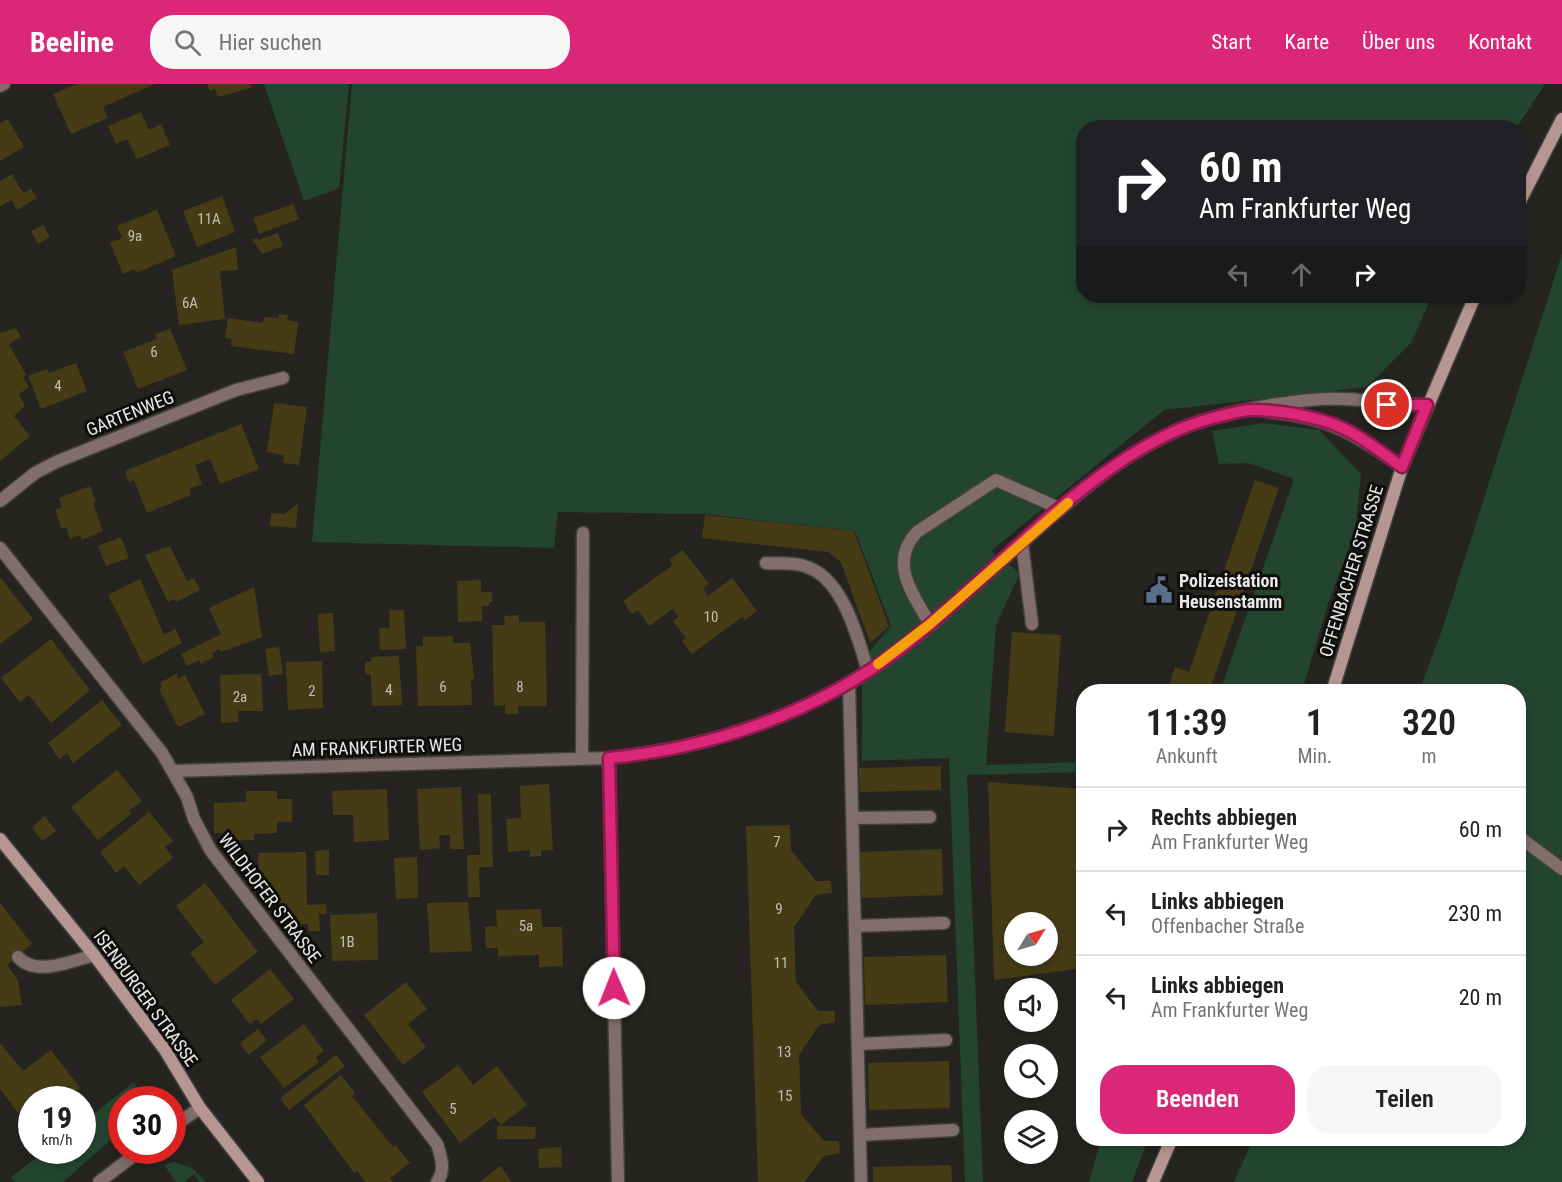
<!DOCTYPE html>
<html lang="de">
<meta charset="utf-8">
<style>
body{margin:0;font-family:"Roboto Condensed",sans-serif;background:#f6f6f6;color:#202124;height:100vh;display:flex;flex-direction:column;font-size:22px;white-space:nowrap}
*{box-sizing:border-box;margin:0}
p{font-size:20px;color:#757577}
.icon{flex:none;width:33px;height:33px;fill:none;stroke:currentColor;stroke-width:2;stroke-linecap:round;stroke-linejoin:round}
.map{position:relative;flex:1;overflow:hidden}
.sheet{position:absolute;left:1076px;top:600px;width:450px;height:462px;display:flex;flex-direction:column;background:#fff;border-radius:24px;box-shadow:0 3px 9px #0003}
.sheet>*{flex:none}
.hud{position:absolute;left:1076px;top:36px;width:450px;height:183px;border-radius:24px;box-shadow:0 3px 9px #0003;background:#202124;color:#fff;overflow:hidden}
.needle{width:39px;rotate:53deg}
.controls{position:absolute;left:1004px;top:828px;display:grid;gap:12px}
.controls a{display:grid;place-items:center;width:54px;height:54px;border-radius:50%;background:#fff;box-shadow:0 3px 9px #0003;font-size:30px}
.speed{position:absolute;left:18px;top:1002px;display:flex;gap:12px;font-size:30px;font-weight:700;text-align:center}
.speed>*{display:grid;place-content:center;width:78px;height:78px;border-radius:50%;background:#fff;box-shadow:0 3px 9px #0003;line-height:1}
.speed small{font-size:15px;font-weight:400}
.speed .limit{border:9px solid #d22;background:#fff;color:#111}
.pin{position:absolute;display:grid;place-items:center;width:51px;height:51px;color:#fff;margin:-26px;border:3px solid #fff;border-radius:50%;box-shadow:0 2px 6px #0007}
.me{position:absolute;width:66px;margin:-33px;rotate:359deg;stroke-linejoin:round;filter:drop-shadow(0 0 4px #0008)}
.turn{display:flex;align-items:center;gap:21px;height:126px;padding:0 24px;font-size:27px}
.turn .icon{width:78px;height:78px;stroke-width:2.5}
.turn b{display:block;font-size:42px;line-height:51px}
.lanes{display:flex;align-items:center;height:57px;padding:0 24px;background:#0003;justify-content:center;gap:30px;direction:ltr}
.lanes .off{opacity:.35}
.eta{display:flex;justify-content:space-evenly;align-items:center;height:102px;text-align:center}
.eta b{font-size:36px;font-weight:600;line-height:42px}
.button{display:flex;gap:12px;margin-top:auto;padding:12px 24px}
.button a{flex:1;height:69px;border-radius:24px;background:#db2777;color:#fff;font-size:24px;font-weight:600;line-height:69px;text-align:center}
.button a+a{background:#f6f6f6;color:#202124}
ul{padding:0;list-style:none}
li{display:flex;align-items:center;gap:18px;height:84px;padding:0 24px;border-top:2px solid #e0e0e0}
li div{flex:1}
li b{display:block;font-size:22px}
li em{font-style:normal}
header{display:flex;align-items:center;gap:36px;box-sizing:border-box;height:84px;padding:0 30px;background:#db2777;color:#fff}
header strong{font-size:28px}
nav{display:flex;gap:33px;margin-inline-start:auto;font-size:21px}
.search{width:420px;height:54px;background:#f6f6f6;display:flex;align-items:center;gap:15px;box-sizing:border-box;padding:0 21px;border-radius:24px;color:#757577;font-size:22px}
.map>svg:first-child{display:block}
.green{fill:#23452f}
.building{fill:#453c16;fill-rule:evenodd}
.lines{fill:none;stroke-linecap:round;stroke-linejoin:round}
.lane-casing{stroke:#41403c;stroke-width:15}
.street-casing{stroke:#41403c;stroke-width:15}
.secondary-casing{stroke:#41403c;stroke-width:15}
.lane{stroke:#816d6b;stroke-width:12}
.street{stroke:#816d6b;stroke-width:12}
.secondary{stroke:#b69693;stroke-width:12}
.route-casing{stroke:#8e194d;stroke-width:15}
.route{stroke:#db2777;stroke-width:10}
.slow{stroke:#f59e0b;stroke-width:10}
.labels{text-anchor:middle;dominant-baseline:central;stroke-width:6;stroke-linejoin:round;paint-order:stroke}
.number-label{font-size:15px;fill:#c1beb3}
.street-label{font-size:18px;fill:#eae9e7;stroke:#0e0e0c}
.poi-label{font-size:18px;font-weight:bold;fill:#eae9e7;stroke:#0e0e0c;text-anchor:start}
</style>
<header>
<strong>Beeline</strong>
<div class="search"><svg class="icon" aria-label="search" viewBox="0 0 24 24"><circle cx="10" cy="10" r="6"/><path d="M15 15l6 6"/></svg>Hier suchen</div>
<nav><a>Start</a><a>Karte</a><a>Über uns</a><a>Kontakt</a></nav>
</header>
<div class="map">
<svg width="1562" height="1098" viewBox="0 0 1562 1098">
<rect width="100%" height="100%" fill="#252420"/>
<path class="green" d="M264,0H349L339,104L304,117Z
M352,0H1545L1517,43L1083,44V212H1432L1411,259L1367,303L1164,326L991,467L1020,489L996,541L986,681L1083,678V688L967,691L983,1098H965L949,674L862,677V576L891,542L855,447L705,430L558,428L554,464L312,458Z
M1562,170V1098H1234L1253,1055L1518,1054V608L1419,607L1442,546Z
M1264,339L1319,346L1361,390L1355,448L1328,520L1302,607H1220L1294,395L1248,379L1219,380L1212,347Z
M134,998L139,1008V1015L122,1016L121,1047L63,1098H15L11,1093L46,1067L82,1066L83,1038Z
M1101,1055H1148L1132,1098H1089Z
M174,1078L192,1084L206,1098H200L194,1090L184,1098H176L164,1081Z"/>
<path class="building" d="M77,0H155L103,23L108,34L71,50L53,10Z
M207,0H250L251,4L218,13L215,5L210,7Z
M141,28L149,46L161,40L170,61L137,75L127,55L116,60L108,42Z
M8,35L24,63L0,77V39Z
M12,90L23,109L31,105L37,114L17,126L12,116L0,122V97Z
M222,112L235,148L197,163L183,127Z
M293,120L299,135L259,150L253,134Z
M157,126L176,172L136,189L135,185L123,190L110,159L122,154L117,142Z
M43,141L50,153L38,160L31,147Z
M278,149L283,162L262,170L252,155L257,154L258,156Z
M236,163L238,186L220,187L225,235L179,241L172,186Z
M279,230L288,231L287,236L298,238L294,270L231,262L232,255L225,254L228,234L263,239L264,233L278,234Z
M16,244L21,253L9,260L26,291L23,293L29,303L19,310L25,322L14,332L30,352L0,377V249Z
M170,245L187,286L138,305L123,268L157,255L155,250Z
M76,279L87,307L41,325L28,292L47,285L49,289Z
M274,319L307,323L299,381L283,379L284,371L267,368Z
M241,340L259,385L220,400L210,375L195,381L202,400L189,405L191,411L147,429L134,396L129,398L125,387Z
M1255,396L1279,404L1209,608H1167L1175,583L1189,588Z
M90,402L96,417L93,419L103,447L82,456L80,451L70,455L66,444L62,445L55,426L62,423L59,414Z
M298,420L296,444L270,442L271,429L284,430Z
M705,431L854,447L889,543L870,559L841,478L828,468L702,454Z
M121,453L129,474L106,482L98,462Z
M170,462L187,497L194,494L200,506L176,518L175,515L168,518L145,471Z
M683,466L709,500L703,504L708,512L732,494L757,527L745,536L742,533L692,570L682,557L686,554L673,537L678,533L673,525L649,542L638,526L632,530L623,517L673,481L669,476Z
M0,493L33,535L0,560Z
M140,495L164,551L175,545L182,559L143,580L108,511Z
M481,496V508H492V518H489V522H482V537L458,538L457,497Z
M254,503L262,553L221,568L219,565L212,569L214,573L201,580L199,576L187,582L181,570L221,550L209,524Z
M389,526H404L406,565L380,566L379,544H390Z
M333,529L335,567L320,568L318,530Z
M519,531V538H545L547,622H518V630H505V621L494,622L492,541H505L504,532Z
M1012,548L1061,551L1054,652L1005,648Z
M453,552V559H470L474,595H471L472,621L418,622L416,562H423V553Z
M51,555L90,606L51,639L29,611L20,618L1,594Z
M279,563L283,590L269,592L265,565Z
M399,572L402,621L372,622L371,590H365V578H371V573Z
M322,577L323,624L288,626L286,578Z
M176,590L178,595L185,591L205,630L178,643L159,605L162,603L160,599Z
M261,590L263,627H238V638L221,639L220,591Z
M102,616L122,641L73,679L67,669L59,675L48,659Z
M941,682V706L860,708L859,684Z
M117,686L142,717L129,727L131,730L98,756L71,723Z
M988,698L1083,705V884L994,896ZM1014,838H1047V872H1014Z
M549,700L553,766H541V772L530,773V766L508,768L506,735L521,734L520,702Z
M461,703L464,765H450V751H439L440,764L420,766L417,705Z
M387,705L389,756L354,758L353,731H333L332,707Z
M246,707H277V715H292V738H277V749L254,750V756L227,757V749H214V719L246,718Z
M478,710H491L493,783H479L480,813H468L467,771H480Z
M149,728L173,757L165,763L173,774L139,801L124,782L116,789L100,768Z
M45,732L56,747L42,757L32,743Z
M790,741L791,766L816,797H831L832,809L816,811L794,843L796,898L818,927H835V938L819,941L799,971L801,1030L824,1057H839L840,1069L824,1072L804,1098H758L746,742Z
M942,765L943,811L862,814L860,768Z
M329,766V791H316L315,767Z
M306,768L307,821L326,820L327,830H319L320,847H308V840H295L259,794L258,769Z
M417,773L418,814L396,815L394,774Z
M205,799L258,868L215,901L190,869L204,858L176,822Z
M468,818L472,867L430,869L427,819Z
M0,819L32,860L7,881L18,896L22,921L0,923Z
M541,825L542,843H562L563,882L539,883V871L498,872V864H486L485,843L497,842L496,826Z
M377,829L378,876L332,877L330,831Z
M946,871L948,918L865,921L864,873Z
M270,885L294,915L261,940L257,935L250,940L231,916Z
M406,898L427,925L408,940L426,963L403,981L364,931Z
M304,940L324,967L316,973L319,978L284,1004L260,973Z
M258,945L267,956L249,971L240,959Z
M0,959L23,987L51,966L80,1004L64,1016H32L29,1043L0,1005Z
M336,971L345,982L289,1026L280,1014Z
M949,977L950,1024L869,1026L868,979Z
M458,981L473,1001L497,982L527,1021L501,1041L494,1033L460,1059L422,1008Z
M341,991L355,1009L352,1012L393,1063L396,1061L410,1079L390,1094L393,1098H366L357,1087L354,1089L304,1021Z
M497,1042L536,1043L535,1055H497Z
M561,1063L562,1083L539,1084L538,1065Z
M951,1081L952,1098H873V1083Z
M500,1082L512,1098H480Z"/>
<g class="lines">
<defs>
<path id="lane" d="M1022,459L1032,540
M766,479C778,480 792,478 804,482C843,492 858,555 868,587
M930,540C913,510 888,479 917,448L996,396L1061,425
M849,599L861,1098
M853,734L930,733
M855,842L944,839
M18,873C35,893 73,877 94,871
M858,960L946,956
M860,1051L953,1046"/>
<path id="street" d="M0,2L4,0
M1269,328C1328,333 1355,350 1402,383
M0,417L35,389L56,378L236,306L283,294
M0,464L162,669L187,713L194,735L211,767L437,1060C441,1073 446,1086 437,1098
M609,674L618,1098
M582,675L583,449
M174,687L609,674C713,663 817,628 901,565C940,535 976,500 1013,467C1069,417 1129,360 1202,337C1240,325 1306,313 1344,315C1372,316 1399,321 1427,321
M1518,752L1562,785
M172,1043L200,1024
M99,1098L141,1066"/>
<path id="secondary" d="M1518,121L1562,35
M1332,608L1402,383L1475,212
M0,755L94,871L165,966L200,1024L258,1098
M1153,1098L1172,1054"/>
</defs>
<use href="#lane" class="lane-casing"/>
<use href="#street" class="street-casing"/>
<use href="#secondary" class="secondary-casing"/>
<use href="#lane" class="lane"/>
<use href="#street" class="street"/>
<use href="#secondary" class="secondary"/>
</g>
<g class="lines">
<defs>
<path id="route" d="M614,904L609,674C713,664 818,628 901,564C996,492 1098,362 1216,333C1227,331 1240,326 1252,326C1275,326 1302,330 1324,337C1353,345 1378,366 1402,383L1427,321H1387"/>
</defs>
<use href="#route" class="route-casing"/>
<use href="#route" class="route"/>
<path class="slow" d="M878,580L930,540L1068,419"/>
</g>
<defs>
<symbol id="civic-bare" viewBox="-9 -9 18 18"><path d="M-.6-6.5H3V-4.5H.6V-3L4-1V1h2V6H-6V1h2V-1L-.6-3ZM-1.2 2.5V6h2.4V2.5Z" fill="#5c6f8a" stroke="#0e0e0c" stroke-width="2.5" paint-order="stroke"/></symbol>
</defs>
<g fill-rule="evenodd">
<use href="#civic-bare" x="1140" y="487" width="38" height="38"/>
</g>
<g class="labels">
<g class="number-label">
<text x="209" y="135">11A</text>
<text x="135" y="152">9a</text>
<text x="190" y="219">6A</text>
<text x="154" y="268">6</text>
<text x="58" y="302">4</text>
<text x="711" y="533">10</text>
<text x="443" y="603">6</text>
<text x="520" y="603">8</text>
<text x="389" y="606">4</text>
<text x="312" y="607">2</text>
<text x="240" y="613">2a</text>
<text x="777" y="758">7</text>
<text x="779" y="825">9</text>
<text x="526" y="842">5a</text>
<text x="347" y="858">1B</text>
<text x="781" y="879">11</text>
<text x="784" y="968">13</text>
<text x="785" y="1012">15</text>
<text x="453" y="1025">5</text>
</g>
<g class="street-label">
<text transform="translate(130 329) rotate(-22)">GARTENWEG</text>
<text transform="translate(1351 487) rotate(-73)">OFFENBACHER STRASSE</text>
<text transform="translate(377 663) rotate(-2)">AM FRANKFURTER WEG</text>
<text transform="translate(270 814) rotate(53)">WILDHOFER STRASSE</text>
<text transform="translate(146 914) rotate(54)">ISENBURGER STRASSE</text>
</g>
<g class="poi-label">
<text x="1179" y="496">Polizeistation<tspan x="1179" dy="21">Heusenstamm</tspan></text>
</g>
</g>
</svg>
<div class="controls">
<a><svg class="needle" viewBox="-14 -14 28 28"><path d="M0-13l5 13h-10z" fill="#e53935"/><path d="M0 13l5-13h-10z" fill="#757577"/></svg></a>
<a><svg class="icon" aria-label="sound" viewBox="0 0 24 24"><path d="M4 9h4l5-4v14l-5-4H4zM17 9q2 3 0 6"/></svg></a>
<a><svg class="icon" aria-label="search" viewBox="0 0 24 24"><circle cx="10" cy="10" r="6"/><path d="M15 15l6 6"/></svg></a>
<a><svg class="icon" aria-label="layers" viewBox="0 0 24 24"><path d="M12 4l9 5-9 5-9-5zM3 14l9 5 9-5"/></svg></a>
</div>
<div class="speed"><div>19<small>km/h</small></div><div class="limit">30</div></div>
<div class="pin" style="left:1387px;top:321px;background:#d93025"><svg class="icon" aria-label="arrive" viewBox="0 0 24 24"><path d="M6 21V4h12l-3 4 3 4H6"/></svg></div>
<svg class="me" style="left:614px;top:904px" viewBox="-20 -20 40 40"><circle r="19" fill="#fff"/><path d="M0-13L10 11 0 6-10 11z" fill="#db2777"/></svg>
<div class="hud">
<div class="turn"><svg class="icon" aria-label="right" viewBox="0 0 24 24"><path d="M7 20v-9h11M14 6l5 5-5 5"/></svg><div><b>60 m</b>Am Frankfurter Weg</div></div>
<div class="lanes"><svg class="icon off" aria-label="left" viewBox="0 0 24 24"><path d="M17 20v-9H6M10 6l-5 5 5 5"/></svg><svg class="icon off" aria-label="ahead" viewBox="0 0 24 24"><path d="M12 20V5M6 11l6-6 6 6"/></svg><svg class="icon" aria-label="right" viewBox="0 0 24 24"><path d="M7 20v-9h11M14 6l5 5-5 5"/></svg></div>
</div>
<section class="sheet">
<div class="eta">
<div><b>11:39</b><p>Ankunft</p></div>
<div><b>1</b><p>Min.</p></div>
<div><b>320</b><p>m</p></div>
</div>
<ul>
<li><svg class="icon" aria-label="right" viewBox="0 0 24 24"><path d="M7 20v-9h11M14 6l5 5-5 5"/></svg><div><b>Rechts abbiegen</b><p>Am Frankfurter Weg</p></div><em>60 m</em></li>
<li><svg class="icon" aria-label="left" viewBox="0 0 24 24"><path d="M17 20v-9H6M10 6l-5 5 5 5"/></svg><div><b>Links abbiegen</b><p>Offenbacher Straße</p></div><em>230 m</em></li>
<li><svg class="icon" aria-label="left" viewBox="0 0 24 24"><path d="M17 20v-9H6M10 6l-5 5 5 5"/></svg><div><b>Links abbiegen</b><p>Am Frankfurter Weg</p></div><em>20 m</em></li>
</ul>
<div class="button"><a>Beenden</a><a>Teilen</a></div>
</section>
</div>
